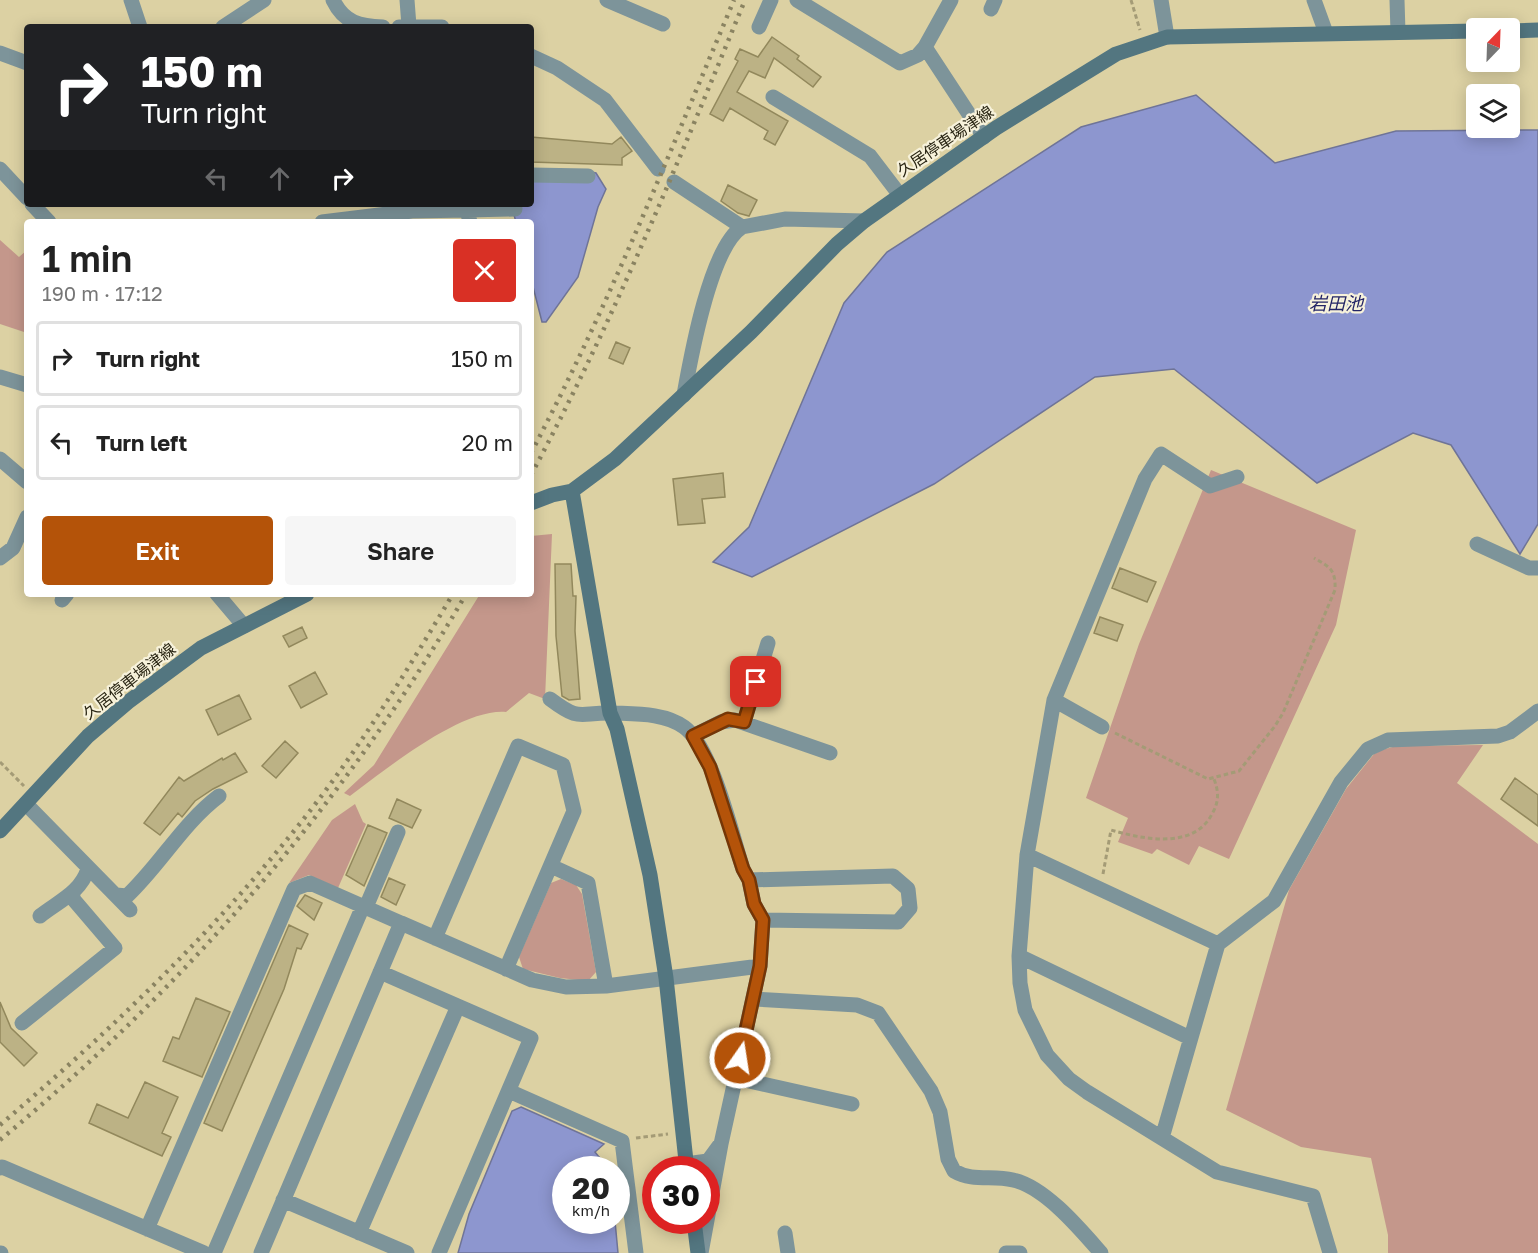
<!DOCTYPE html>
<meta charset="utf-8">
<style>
body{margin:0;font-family:"Golos Text","Noto Sans JP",sans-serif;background:#f6f6f6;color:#222;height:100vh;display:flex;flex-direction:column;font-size:22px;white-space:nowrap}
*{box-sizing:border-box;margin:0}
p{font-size:20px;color:#767676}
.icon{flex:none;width:33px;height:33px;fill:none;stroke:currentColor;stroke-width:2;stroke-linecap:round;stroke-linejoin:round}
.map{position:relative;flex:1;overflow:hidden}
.side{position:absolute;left:24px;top:219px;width:510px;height:378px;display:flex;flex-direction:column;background:#fff;border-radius:6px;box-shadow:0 3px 15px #0003}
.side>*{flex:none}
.hud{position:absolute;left:24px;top:24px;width:510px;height:183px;border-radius:6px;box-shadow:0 3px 15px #0003;background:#202124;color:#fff;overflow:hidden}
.needle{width:39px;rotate:23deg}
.tools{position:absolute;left:1466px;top:18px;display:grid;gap:12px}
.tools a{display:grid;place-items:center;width:54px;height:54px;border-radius:6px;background:#fff;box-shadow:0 3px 15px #0003;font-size:30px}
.speed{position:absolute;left:552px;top:1156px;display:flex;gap:12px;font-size:30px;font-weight:700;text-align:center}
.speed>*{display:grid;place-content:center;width:78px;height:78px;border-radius:50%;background:#fff;box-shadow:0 3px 15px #0003;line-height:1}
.speed small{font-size:15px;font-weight:400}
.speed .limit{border:9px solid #d22;background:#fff;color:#111}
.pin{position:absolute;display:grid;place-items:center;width:51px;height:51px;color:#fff;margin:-26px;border-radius:12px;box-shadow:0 3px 9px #0006}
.me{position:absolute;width:66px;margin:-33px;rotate:13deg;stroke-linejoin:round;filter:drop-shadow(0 0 4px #0008)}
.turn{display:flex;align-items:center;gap:21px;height:126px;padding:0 18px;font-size:27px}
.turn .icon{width:78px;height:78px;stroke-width:2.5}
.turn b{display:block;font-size:42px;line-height:51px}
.lanes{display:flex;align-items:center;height:57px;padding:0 18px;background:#0003;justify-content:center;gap:30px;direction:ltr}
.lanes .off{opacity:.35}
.round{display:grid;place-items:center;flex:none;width:63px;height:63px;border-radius:6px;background:#f6f6f6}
.headline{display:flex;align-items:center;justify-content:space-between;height:102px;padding:0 18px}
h1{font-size:36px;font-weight:600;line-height:45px}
.action{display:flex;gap:12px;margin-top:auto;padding:12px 18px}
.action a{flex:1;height:69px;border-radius:6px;background:#b45309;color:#fff;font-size:24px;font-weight:600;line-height:69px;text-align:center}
.action a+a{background:#f6f6f6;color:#222}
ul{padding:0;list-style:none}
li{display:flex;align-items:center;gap:18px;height:75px;margin:0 12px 9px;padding:0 6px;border:3px solid #e0e0e0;border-radius:6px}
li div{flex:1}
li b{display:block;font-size:22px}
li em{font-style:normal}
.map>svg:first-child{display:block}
.green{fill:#c4978b}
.water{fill:#8d96cf;stroke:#6f7497;stroke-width:1.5}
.building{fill:#bcb285;stroke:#92885c;stroke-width:1.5}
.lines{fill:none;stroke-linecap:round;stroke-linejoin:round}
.path{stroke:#a49b76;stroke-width:3;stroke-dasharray:4.5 3;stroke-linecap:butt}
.street{stroke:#7d949a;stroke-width:15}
.secondary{stroke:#537680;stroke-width:15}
.rail{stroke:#8a8361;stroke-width:4.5;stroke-dasharray:3 6;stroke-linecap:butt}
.route-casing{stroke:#753606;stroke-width:15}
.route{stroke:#b45309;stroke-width:10}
.labels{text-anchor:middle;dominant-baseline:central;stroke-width:4.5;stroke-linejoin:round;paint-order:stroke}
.street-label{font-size:16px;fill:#2a2614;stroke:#f7f2db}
.water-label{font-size:18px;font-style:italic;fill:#232466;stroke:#f7f2db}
</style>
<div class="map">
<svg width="1538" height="1253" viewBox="0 0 1538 1253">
<rect width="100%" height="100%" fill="#dcd1a3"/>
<path class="green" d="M0,240L19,257L27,250V333L0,324Z
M1211,470L1356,530L1336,625L1229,859L1199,846L1189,865L1157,849L1152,854L1118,842L1128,818L1086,798L1139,644Z
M552,534L545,699L529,693L506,712C461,708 385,770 350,796L344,793L374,765L480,594H531V536Z
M1483,745L1457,783L1538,844V1253H1388V1235L1371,1158L1301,1147L1226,1110L1289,890L1346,789L1374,754L1382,750L1396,746Z
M355,804L363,822L366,824L338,888L309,875L289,883L332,820Z
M561,879L576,885L582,894L596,972L588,981L560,978L523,969L519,957L551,883Z"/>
<path class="water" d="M1196,95L1275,163L1396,131L1538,130V524L1520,554L1451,445L1413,433L1317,483L1174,369L1095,377L934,484L752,577L713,562L749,527L844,303L887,252L1081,127Z
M591,172L596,173L606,189L598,207L578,277L546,322H542L531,279V222H516L514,215L518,204H531V180Z
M521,1107L604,1144L595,1152L603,1162L594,1170H566V1221H615L618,1253H458L469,1214L512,1111Z"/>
<path class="building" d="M772,37L799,56L797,59L821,77L813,87L774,58L765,78L749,71L737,92L788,121L775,145L764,139L768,131L730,108L723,121L710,114L738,61L735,59L740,49L758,57Z
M531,137L612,144L621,137L632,151L622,158V165L531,162Z
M728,185L757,200L749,216L738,213L721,201Z
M616,342L630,348L623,364L609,358Z
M723,473L725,497L702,499L705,523L678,525L673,479Z
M555,564H571L573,596H576L575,631L580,699L569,700L562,696L556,636Z
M1120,568L1156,582L1147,602L1112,588Z
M1100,617L1123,625L1117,641L1094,633Z
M302,627L307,638L289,647L283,636Z
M315,672L327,694L301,708L289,686Z
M239,695L251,719L218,735L206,710Z
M285,741L298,753L276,778L262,766Z
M235,753L247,772L213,789L195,801L182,817L178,813L160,835L144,823L179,777L184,781L222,758L223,760Z
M1515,778L1538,795V826L1501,799Z
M397,799L421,810L412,828L389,818Z
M368,825L387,833L364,886L346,875Z
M389,878L405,885L396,905L381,897Z
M305,895L322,903L314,920L297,906Z
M289,925L308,934L301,949L297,948L284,989L222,1131L204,1123Z
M196,998L230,1012L202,1077L163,1061L173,1037L179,1039Z
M0,1002L11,1028L37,1053L24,1066L0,1042Z
M145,1082L178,1097L162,1133L171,1137L162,1156L89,1123L97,1104L128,1118Z"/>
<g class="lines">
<path class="path" d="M1131,0L1140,30
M1115,733L1208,779L1239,771L1275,726L1283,713L1335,590C1336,570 1330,567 1314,558
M0,762L24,786
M1103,874L1111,830C1142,839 1194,850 1212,814C1219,802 1219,792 1214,779
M636,1138L668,1134"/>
<path class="street" d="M131,0L140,27
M333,0C344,23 360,26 383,27
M407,0L409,26
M607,0L663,24
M797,0L900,63L918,55L925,47
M951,0L925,47L984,137
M1161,0L1167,37
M1314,0L1326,33
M1397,0L1398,32
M991,9L995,0
M223,27L264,0
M399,27H442
M759,27L771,0
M0,53L27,63
M531,56L557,68L605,100L658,169
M773,97L870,156L899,194
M0,169L27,198
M531,175L588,176
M674,182L742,227L785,219L864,221
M32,204L49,222
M467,210L515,209L514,204
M322,222L412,211L467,210L470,222
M0,377L27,385
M684,395C691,356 710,248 742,227
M0,459L27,482
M1237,477L1210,486L1161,454L1145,479L1054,700L1027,855L1019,956L1020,983L1025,1010L1047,1055L1069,1079L1087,1092L1217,1172L1313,1196L1330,1253
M1477,544L1529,568H1538
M0,558L13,548L27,517
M217,594L244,626
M62,600L67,594
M550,699C582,723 578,712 613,713C636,714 665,713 684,727C712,747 732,835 743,869L749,880L754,904L763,920L760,966L721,1144L701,1253
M1054,700L1102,727
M744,722L768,643
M693,736L721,722L735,720L830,753
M26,804L130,910
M1027,855L1218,944
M551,866L588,883L606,986
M749,880L893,876L908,889L910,908L898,922L763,920
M116,895L127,896C160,865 183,823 219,796
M366,907L398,832
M40,916C59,901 80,893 88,869
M435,938L518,746L563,765L574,811L506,969
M1019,956L1190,1038
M380,972L531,1038L439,1253
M754,999L857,1005L878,1013L931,1091L940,1112L948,1159L954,1171C973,1182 992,1175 1013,1180C1045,1187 1080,1229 1101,1253
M22,1023L115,948L74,900L72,894
M736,1078L852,1104
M509,1091L622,1141L636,1253
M1162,1138L1218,944L1274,901L1341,782L1368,749L1388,740L1498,736L1510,732L1538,711
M686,1164L708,1161L719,1146
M0,1168L2,1167L204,1253
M283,1200L407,1253
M147,1229L294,889L310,883L401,923
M359,1233L458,1006
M785,1233L788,1253
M0,1253H1
M214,1253L363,906
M261,1253L401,923L532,980L566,987L606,986L760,966
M1006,1253H1020"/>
<path class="secondary" d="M1509,31L1538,30
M572,491L610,713L617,729L650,875L666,978L687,1170
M531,503L552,495L572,491L615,459L751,332L837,244L864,221L996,128L1116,54L1167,37L1476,31
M0,831L88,736L128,702L201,648L307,594
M694,1221L698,1253"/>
<path class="rail" d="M531,453C608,307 670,152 734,0
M531,475C613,322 679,160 745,0
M0,1125C114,1028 221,925 313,807C365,740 409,667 453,594
M0,1140C186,986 345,803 466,594"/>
</g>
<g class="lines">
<defs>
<path id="route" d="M740,1058L760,966L763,920L754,904L749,880L743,869L710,767L693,736L728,719L744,722L756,682"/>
</defs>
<use href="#route" class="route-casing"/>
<use href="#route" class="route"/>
</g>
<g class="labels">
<g class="street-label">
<text transform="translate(945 141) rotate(-34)">久居停車場津線</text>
<text transform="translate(129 681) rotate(-38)">久居停車場津線</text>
</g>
<g class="water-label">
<text x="1336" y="303">岩田池</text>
</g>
</g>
</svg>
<div class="tools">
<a><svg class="needle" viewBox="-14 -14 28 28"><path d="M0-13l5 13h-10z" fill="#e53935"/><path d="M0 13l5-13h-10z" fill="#767676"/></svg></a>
<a><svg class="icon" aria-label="layers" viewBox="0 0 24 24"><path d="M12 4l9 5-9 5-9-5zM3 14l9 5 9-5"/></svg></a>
</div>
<div class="speed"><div>20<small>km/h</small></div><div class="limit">30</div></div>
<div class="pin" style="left:756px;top:682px;background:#d93025"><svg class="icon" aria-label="arrive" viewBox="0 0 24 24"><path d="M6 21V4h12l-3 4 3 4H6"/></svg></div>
<svg class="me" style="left:740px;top:1058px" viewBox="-20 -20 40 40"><circle r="17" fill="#b45309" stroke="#fff" stroke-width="3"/><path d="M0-11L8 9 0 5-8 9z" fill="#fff"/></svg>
<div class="hud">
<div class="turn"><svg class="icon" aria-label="right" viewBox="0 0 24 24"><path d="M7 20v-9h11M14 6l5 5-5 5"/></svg><div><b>150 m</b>Turn right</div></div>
<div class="lanes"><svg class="icon off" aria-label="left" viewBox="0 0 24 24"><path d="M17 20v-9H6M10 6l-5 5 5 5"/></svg><svg class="icon off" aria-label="ahead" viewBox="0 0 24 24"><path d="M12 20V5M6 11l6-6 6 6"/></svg><svg class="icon" aria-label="right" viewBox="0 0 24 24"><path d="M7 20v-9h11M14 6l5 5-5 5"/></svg></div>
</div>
<section class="side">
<div class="headline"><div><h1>1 min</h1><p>190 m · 17:12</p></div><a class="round" style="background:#d93025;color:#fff"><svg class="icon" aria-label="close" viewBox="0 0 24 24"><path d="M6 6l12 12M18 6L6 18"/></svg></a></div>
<ul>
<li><svg class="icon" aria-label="right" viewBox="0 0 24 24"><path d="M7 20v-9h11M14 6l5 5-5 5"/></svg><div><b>Turn right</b></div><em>150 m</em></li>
<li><svg class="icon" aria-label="left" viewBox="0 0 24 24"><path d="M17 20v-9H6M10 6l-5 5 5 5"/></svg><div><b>Turn left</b></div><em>20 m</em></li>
</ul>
<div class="action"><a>Exit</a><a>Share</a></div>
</section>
</div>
